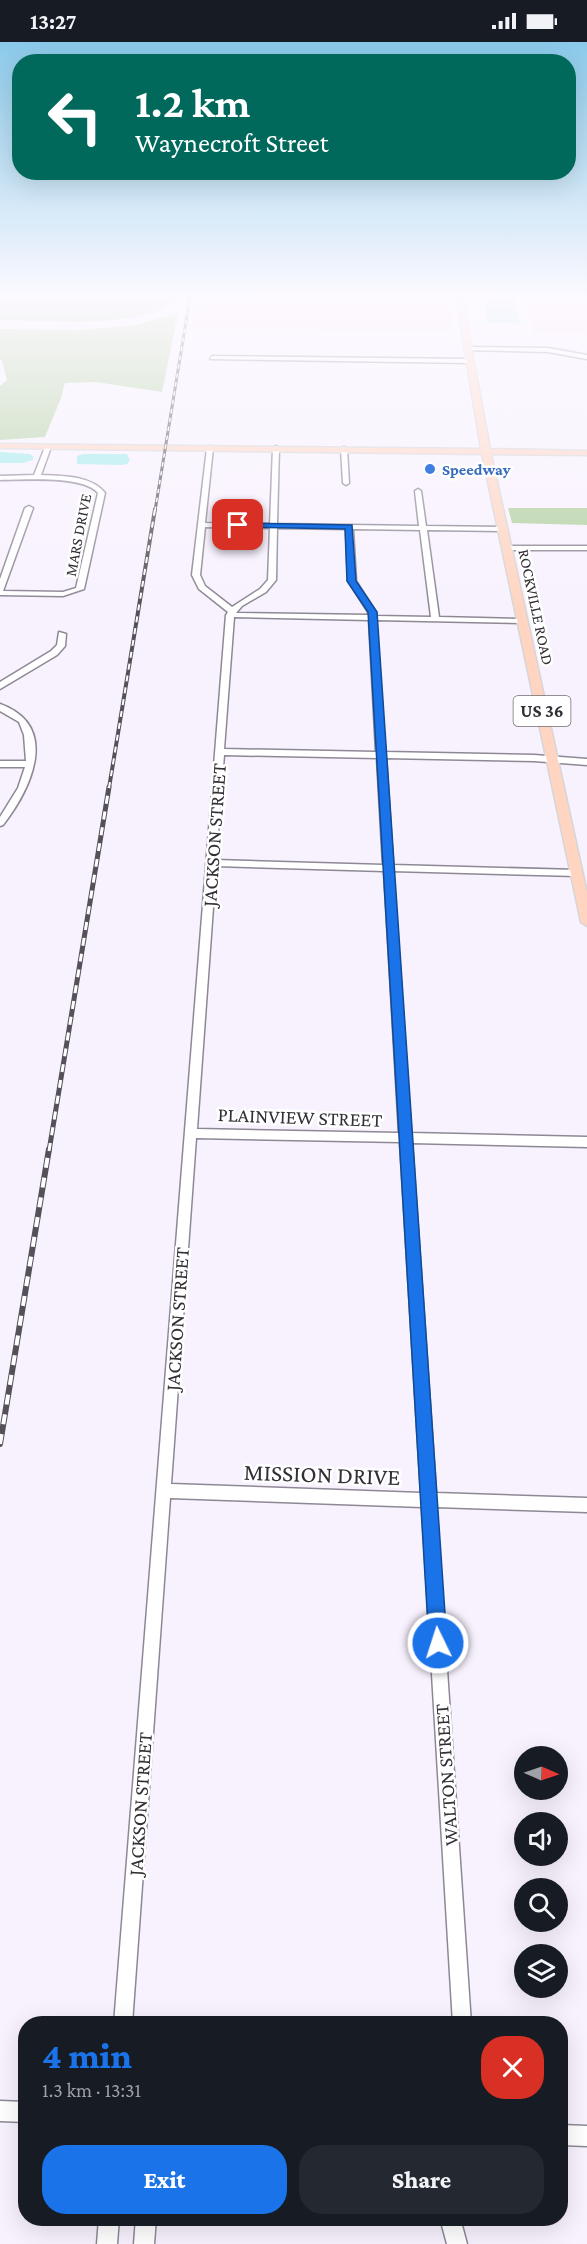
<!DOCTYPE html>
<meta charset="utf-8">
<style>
body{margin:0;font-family:"Crimson Pro",serif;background:#242831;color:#f1f3f6;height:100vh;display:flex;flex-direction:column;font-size:22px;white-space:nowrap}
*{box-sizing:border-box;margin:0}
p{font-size:20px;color:#9ea1a6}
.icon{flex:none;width:33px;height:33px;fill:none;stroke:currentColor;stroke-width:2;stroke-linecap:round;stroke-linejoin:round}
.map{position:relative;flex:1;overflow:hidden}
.details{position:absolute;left:18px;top:1974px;width:550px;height:210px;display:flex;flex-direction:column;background:#171b24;border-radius:24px;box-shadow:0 6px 24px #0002}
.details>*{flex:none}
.banner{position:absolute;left:12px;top:12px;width:564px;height:126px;border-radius:24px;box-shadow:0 6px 24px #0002;background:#00695c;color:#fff;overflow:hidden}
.needle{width:39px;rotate:92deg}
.controls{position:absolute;left:514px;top:1704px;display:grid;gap:12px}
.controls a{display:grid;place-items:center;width:54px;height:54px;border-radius:50%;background:#171b24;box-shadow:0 6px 24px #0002;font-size:30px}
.pin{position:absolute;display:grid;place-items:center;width:51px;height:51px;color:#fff;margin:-26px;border-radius:12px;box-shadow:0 3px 9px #0006}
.me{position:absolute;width:66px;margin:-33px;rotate:356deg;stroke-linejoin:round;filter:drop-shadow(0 0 4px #0008)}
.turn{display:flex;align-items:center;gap:21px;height:126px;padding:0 24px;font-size:27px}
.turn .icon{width:78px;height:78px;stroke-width:2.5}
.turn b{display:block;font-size:42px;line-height:51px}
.round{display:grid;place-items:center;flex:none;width:63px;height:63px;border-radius:24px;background:#242831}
.overview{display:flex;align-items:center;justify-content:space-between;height:102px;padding:0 24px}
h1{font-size:36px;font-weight:800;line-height:45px;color:#1a73e8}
.action{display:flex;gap:12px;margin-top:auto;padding:12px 24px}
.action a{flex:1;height:69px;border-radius:24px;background:#1a73e8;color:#fff;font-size:24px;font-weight:800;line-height:69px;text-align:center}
.action a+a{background:#242831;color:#f1f3f6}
.status{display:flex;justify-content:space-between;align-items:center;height:42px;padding:0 30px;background:#171b24;direction:ltr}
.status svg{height:16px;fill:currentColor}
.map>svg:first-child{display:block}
.industrial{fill:#fbe3ef}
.forest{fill:#b1d09f}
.water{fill:#a0ebed}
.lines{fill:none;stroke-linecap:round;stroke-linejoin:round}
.minor-casing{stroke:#8e8895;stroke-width:3}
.major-casing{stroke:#d6d5d7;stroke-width:3}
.minor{fill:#fff;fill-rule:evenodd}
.major{fill:#ffd5c2;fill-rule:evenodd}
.rail-far3-casing{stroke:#555158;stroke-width:3}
.rail-far2-casing{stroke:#555158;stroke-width:4}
.rail-far1-casing{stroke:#555158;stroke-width:5}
.rail-casing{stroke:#555158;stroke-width:6}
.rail-far3{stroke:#fff;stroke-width:1.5;stroke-dasharray:4.5;stroke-linecap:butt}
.rail-far2{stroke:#fff;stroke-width:2;stroke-dasharray:6;stroke-linecap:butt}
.rail-far1{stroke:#fff;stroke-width:3;stroke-dasharray:8;stroke-linecap:butt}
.rail{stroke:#fff;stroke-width:4;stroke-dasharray:10;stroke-linecap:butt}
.route{fill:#1a73e8;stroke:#114b97;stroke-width:1.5}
.shop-dot{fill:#3f7fe0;stroke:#fff;stroke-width:2}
.labels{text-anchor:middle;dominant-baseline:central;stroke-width:5;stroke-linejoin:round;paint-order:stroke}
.far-shop-label{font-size:16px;font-weight:bold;fill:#366cbe;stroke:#fff;text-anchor:start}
.far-street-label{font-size:16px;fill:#322f35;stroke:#fff}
.shield{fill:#fff;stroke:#706d72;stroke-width:1.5}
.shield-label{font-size:18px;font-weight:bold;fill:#322f35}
.street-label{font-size:20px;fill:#322f35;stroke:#fff}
.near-street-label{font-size:24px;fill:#322f35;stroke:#fff}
</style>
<div class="status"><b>13:27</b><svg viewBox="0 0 49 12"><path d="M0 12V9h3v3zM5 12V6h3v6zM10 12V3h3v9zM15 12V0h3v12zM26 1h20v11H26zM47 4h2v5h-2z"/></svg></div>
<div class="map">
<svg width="587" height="2202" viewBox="0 0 587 2202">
<rect width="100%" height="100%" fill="#f8f2fe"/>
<path class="industrial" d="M198,255H448L454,289L193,287Z
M525,255H587V292H533Z"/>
<path class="forest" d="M0,255H178C150,289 42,278 0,278Z
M178,271L162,350L96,340L65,341L61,356L45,395L0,398V344L7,338L2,319L0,318V287L80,288L136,283Z
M508,466H587V483L512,481Z"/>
<path class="water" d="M485,255H514L520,281H488Z
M0,410L29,412L33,414V418L23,421H0Z
M84,412H127L130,418L127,422L122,423L77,422V414Z"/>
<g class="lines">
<defs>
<path id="minor" d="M468,305L548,306L587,313V317L548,310L466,308Z
M212,314L470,317L473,319L470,321L210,317Z
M48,403L51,405L41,433C62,434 91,433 105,451L84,547L63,554L0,553V537L25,466L29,464L33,466L3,549L63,550L76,546L98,451C83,433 23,438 0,438V434L34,433L45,405Z
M276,404L279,406L277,482L419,484L415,449L418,447L421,449L426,484L502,485L506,487L502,489L427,488L439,575L522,577H525V581L376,578L385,710L534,713L587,717V723L534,719L386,716L393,823L577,828L582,831L577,834L393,829L411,1091L587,1095V1105L412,1101L436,1451L587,1456V1470L436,1465L471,1982H453L422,1465L170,1456L132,1982H114L226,573L228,570L199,547L192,533L207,406L210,404L213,406L205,481L270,482L273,406ZM205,485L270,486L268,538L260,547L232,565L205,544L200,533ZM277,486L346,487L348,539L368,570V573L236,571L242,564L266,550L276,538ZM353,487L420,488L431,575L376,574V570L356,539ZM234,575L369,578L376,710L224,707ZM224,713L377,716L383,823L216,818ZM216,824L384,829L399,1091L197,1087ZM196,1096L400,1100L421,1451L171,1442Z
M344,405L347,407L349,441L346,443L343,441L341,407Z
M503,504H587V508H503Z
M59,590L66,592L65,604L57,613L0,647V640L51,609L57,603Z
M0,662C61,684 31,747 3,783L0,784V775L18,746L25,725H0V719H26L24,693L19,680L0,669Z
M0,2059L26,2060V2080L0,2079Z
M561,2083L587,2084V2104L561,2103Z
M99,2176H119L117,2202H97Z
M136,2176H156L154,2202H134Z
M440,2176H460L467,2202H447Z"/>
<path id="major" d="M456,255H462L490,407L587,409V413L491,412L587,851V884L581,880L482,412L0,406V402L481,407Z"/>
</defs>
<use href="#minor" class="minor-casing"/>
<use href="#major" class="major-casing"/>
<use href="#minor" class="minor"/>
<use href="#major" class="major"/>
<defs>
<path id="rail-far3" d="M155,469L190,255"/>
<path id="rail-far2" d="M109,746L155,467"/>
<path id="rail-far1" d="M49,1109L109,745"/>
<path id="rail" d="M0,1402L49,1107"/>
</defs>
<use href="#rail-far3" class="rail-far3-casing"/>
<use href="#rail-far2" class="rail-far2-casing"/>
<use href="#rail-far1" class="rail-far1-casing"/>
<use href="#rail" class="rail-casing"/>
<use href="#rail-far3" class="rail-far3"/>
<use href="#rail-far2" class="rail-far2"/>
<use href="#rail-far1" class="rail-far1"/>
<use href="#rail" class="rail"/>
</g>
<linearGradient id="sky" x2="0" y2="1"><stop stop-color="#8bcaea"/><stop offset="0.45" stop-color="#fcf9ff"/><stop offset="1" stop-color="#fcf9ff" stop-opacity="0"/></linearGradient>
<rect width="587" height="564" fill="url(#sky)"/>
<path class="route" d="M238,481L352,483L356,539L377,570L447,1601L444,1607L438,1610L431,1607L429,1601L368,570L347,539L345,487L235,485V482Z"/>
<circle class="shop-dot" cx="430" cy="427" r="6"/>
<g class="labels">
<g class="far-shop-label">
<text x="442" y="427">Speedway</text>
</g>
<g class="far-street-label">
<text transform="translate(78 493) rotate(-79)">MARS DRIVE</text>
<text transform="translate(536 565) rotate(78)">ROCKVILLE ROAD</text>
</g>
<rect class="shield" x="513.5" y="654" width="57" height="30" rx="4.5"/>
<g class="shield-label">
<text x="542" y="669">US 36</text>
</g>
<g class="street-label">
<text transform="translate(214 793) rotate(-86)">JACKSON STREET</text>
<text transform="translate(300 1075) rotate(2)">PLAINVIEW STREET</text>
<text transform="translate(177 1277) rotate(-86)">JACKSON STREET</text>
<text transform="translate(446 1733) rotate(-94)">WALTON STREET</text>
<text transform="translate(140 1762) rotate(-86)">JACKSON STREET</text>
</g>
<g class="near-street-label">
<text transform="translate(322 1432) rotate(2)">MISSION DRIVE</text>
</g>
</g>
</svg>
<div class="controls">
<a><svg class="needle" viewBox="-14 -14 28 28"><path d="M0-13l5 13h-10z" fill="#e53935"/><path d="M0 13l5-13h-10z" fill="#9ea1a6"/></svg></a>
<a><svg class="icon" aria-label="sound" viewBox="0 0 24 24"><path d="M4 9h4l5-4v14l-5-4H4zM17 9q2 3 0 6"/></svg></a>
<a><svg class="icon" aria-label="search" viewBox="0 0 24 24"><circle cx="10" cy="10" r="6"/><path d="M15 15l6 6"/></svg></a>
<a><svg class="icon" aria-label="layers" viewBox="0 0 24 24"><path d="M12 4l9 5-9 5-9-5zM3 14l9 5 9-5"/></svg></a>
</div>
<div class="pin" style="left:238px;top:483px;background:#d93025"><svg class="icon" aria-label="arrive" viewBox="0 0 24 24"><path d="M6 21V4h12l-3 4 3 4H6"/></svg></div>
<svg class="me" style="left:438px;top:1601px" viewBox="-20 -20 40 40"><circle r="17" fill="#1a73e8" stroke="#fff" stroke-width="3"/><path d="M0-11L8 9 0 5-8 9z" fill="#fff"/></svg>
<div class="banner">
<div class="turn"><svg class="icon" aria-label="left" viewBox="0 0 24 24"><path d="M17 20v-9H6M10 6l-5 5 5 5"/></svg><div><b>1.2 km</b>Waynecroft Street</div></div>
</div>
<section class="details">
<div class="overview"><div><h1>4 min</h1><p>1.3 km · 13:31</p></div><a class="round" style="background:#d93025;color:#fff"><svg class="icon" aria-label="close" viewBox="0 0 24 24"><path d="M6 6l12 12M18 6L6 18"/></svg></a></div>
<div class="action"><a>Exit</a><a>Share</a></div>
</section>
</div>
